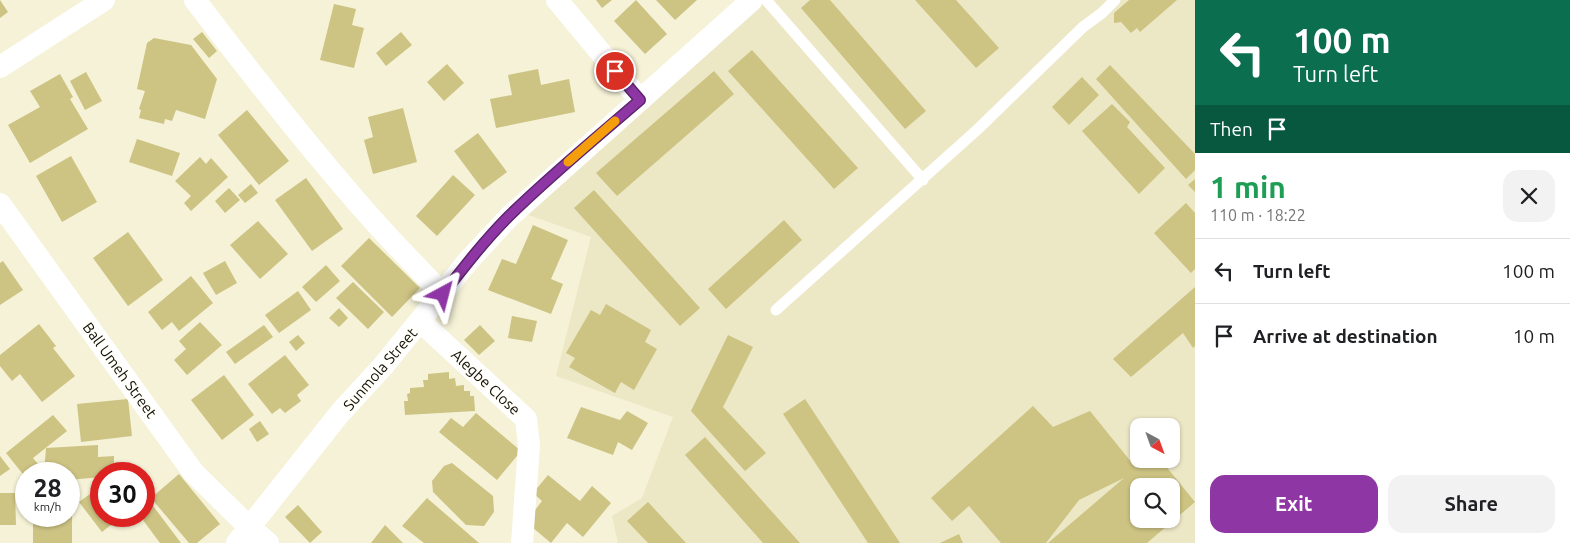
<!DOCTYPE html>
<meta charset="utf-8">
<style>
body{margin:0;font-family:Ubuntu,sans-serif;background:#f2f2f2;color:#202124;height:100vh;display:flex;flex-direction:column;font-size:19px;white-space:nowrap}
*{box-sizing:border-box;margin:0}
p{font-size:16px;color:#757577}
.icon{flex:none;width:28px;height:28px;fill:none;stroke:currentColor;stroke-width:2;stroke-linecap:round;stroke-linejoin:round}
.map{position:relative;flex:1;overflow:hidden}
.drawer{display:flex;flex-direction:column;background:#fff;width:375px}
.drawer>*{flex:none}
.top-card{background:#0b6e4f;color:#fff;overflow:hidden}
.needle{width:32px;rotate:139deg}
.controls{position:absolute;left:1130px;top:418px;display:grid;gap:10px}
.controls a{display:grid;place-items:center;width:50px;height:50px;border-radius:10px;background:#fff;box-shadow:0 1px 4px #0004;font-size:25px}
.speed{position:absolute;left:15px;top:462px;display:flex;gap:10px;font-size:25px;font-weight:700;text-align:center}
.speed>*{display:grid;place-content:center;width:65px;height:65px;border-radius:50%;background:#fff;box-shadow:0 1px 4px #0004;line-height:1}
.speed small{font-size:12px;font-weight:400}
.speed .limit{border:8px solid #d22;background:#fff;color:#111}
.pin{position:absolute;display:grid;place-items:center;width:42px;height:42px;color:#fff;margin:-21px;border:2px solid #fff;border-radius:50%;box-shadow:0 1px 5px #0007}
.me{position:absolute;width:55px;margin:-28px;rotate:38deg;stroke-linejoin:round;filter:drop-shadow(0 0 4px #0008)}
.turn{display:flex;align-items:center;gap:18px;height:105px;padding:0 15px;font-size:22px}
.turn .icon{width:65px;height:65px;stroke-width:2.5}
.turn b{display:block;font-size:35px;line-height:42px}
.then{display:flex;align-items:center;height:48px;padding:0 15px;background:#0003;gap:10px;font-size:19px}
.round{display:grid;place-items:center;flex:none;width:52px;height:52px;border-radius:15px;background:#f2f2f2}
.headline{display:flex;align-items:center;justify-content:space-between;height:85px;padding:0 15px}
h1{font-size:30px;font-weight:700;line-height:38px;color:#1e9e55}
.primary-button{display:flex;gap:10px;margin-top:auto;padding:10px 15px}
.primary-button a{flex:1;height:58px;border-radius:15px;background:#8e37a4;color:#fff;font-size:20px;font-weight:700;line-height:58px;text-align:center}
.primary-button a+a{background:#f2f2f2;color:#202124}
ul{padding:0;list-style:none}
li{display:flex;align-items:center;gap:15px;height:65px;padding:0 15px;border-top:1px solid #e0e0e0}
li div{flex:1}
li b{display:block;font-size:19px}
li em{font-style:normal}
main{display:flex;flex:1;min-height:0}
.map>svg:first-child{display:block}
.built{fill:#ece7c5;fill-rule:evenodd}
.building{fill:#cdc383;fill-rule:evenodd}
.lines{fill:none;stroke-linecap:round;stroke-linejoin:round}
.service{stroke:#fff;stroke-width:11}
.minor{stroke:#fff;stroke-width:22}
.route-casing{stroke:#5c246b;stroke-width:12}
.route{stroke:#8e37a4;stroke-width:9}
.slow{stroke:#f59e0b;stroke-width:9}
.labels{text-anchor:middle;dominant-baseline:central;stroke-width:4;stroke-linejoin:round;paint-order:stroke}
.street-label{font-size:15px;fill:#100f06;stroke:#fffef9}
</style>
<main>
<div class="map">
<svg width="1195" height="543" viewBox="0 0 1195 543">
<rect width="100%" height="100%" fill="#f5f2d7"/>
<path class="built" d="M766,0H1195V543H618L612,516L642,498L673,417L556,376L591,237L526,214ZM1139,426H1171V459H1139ZM1139,486H1171V519H1139Z"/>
<path class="building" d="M0,0L8,12L0,18Z
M596,0H612L602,8Z
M636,0L667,34L645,54L614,21Z
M656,0H697L675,20Z
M810,0H830L926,111L905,129L801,8Z
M915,0H956L999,48L976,68Z
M1129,0H1177L1140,32L1137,28L1131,33L1121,22L1114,23V13Z
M334,4L356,9L352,25L364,28L354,68L320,60Z
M202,32L217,51L209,58L193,39Z
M401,32L412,45L386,66L376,53Z
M154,38L191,45L217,79L205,119L176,110L172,121L165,119L164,124L139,118L141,110L139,109L145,91L137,89L147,43Z
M752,50L858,168L834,189L728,71Z
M447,64L464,83L444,101L427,82Z
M1110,65L1195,154V170L1186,179L1096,79Z
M538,69L541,85L569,79L575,112L496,128L490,99L512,95L508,75Z
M714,71L734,94L617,196L596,173Z
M86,72L102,101L85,110L70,81Z
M60,74L73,97L70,99L88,129L30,163L8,125L40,107L30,91Z
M1082,77L1099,95L1069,125L1052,107Z
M1112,104L1130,122L1127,127L1165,168L1139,194L1082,131Z
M403,108L417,162L373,174L364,140L373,137L368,117Z
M247,110L289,161L259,185L218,135Z
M478,133L507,172L483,190L454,151Z
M137,139L180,153L172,176L129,162Z
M71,156L97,202L62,222L36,176Z
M200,157L206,164L211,158L228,177L191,211L184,203L191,196L175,181Z
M453,175L475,195L437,236L416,216Z
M306,178L343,229L312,251L275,200Z
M1195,179V192L1188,185Z
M251,184L258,193L245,203L238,195Z
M229,188L240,200L225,213L215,201Z
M594,190L700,308L680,326L574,208Z
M1186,203L1195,213V269L1191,273L1154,233Z
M784,220L802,240L726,309L708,289Z
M258,221L288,254L260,279L230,245Z
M533,225L568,240L551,279L563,284L551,314L488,290L502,259L516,264Z
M128,232L163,280L128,306L93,258Z
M369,238L420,288L392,317L341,266Z
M3,261L23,290L0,305V263Z
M225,261L237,283L216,295L203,273Z
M326,265L340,281L316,302L302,287Z
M191,276L213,303L179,331L172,322L162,330L148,312Z
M353,282L384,312L368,329L336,298Z
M1195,287V346L1193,348L1183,333L1131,377L1113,359Z
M298,291L311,310L279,333L265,315Z
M606,304L651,330L645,342L657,349L634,390L621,382L615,393L569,367L575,358L566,353L591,310L600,315Z
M339,308L348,318L339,327L329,318Z
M512,316L537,321L532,342L508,338Z
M200,322L222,345L187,375L174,360L186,349L179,341Z
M39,324L56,346L53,348L75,376L42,402L20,374L12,381L0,366V355Z
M264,325L273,337L235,364L226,352Z
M480,325L495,341L479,355L464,340Z
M298,335L305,343L296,351L289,342Z
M728,335L753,347L723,407L766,453L745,471L691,411Z
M285,355L309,385L297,395L301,401L285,413L280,408L272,414L248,384Z
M449,372V379L455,378L456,386L464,385V391H470V396H474L475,411L405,415L404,401H408L407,394L410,393V388L424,387L423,380H428V374Z
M224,375L254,415L222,440L191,400Z
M128,399L132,436L81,442L77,404Z
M805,399L900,543H868L783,414Z
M1033,406L1053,427L1090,411L1136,468L1146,459H1160L1195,502L1147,543H1048L1124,478L1079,500L1046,543H1001L969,506L952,521L931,498ZM1139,486H1171V519H1139Z
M581,407L620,420L627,411L648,423L632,450L618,442L613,455L567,438Z
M476,413L521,451L497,480L439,432L451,418L463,427Z
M53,415L67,431L33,458L43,470L38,474H26V478L6,453Z
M260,421L269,434L257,442L249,429Z
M705,437L800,543H763L685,455Z
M98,445V457L114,456V474H101V477L69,480V474H44L46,448Z
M0,456L10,469L0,476Z
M452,463L493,496L494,512L484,526L466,525L433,492L432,481L444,466Z
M179,474L220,524L197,543H189L151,498Z
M548,475L580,501L592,486L611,503L583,537L567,523L551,543L526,522L542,501L533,493Z
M101,486V516H122L102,532L79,502Z
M0,493H15L16,525H0Z
M144,494L181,543H160L140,516H144Z
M427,498L479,543H424L402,526Z
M648,502L686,543H648L627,521Z
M298,505L322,532L310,543L285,517Z
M69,511H72V543H33V516H69Z
M385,525L403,543H371Z
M959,534L963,543H940Z"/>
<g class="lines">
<path class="service" d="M766,0L923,180
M776,310L978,129L1083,27L1102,13L1115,0"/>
<path class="minor" d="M195,0C252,75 310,149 372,219C395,245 419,269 443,294
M557,0L640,100
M0,67L104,0
M0,204L193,472L250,528L268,543
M421,322L526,419L529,445L522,543
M237,543L340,413L384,365L469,260L509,217L752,0"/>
</g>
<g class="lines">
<defs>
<path id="route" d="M443,294C464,267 485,240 509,216C551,175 596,138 640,100L615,71"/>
</defs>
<use href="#route" class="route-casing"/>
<use href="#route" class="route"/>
<path class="slow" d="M568,162L615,121"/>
</g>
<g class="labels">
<g class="street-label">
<text transform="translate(380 369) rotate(-49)">Sunmola Street</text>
<text transform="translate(120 370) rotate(54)">Ball Umeh Street</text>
<text transform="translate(486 382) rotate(43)">Alegbe Close</text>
</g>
</g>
</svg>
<div class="controls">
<a><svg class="needle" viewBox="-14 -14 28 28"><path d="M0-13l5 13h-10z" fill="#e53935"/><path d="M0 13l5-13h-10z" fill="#757577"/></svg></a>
<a><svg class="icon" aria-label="search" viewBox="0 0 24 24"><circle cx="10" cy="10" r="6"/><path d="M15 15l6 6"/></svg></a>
</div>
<div class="speed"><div>28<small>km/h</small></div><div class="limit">30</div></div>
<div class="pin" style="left:615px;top:71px;background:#d93025"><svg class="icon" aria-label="arrive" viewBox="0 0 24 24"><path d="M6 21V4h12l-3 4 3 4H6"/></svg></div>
<svg class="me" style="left:443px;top:294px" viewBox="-20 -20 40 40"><path d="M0-17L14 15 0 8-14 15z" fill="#8e37a4" stroke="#fff" stroke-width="4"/></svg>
</div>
<section class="drawer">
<div class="top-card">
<div class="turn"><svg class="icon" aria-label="left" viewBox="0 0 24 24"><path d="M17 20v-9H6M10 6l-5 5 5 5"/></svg><div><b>100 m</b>Turn left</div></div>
<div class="then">Then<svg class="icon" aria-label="arrive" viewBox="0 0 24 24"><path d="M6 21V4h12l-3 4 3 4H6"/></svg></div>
</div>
<div class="headline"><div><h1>1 min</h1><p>110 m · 18:22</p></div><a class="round"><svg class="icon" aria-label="close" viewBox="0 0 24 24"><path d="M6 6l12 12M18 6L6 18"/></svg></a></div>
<ul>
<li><svg class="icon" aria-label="left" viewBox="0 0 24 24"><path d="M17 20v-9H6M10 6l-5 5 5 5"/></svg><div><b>Turn left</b></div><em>100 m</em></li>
<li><svg class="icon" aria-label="arrive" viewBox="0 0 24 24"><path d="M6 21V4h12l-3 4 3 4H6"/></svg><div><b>Arrive at destination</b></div><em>10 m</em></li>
</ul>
<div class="primary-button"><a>Exit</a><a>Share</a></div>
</section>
</main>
